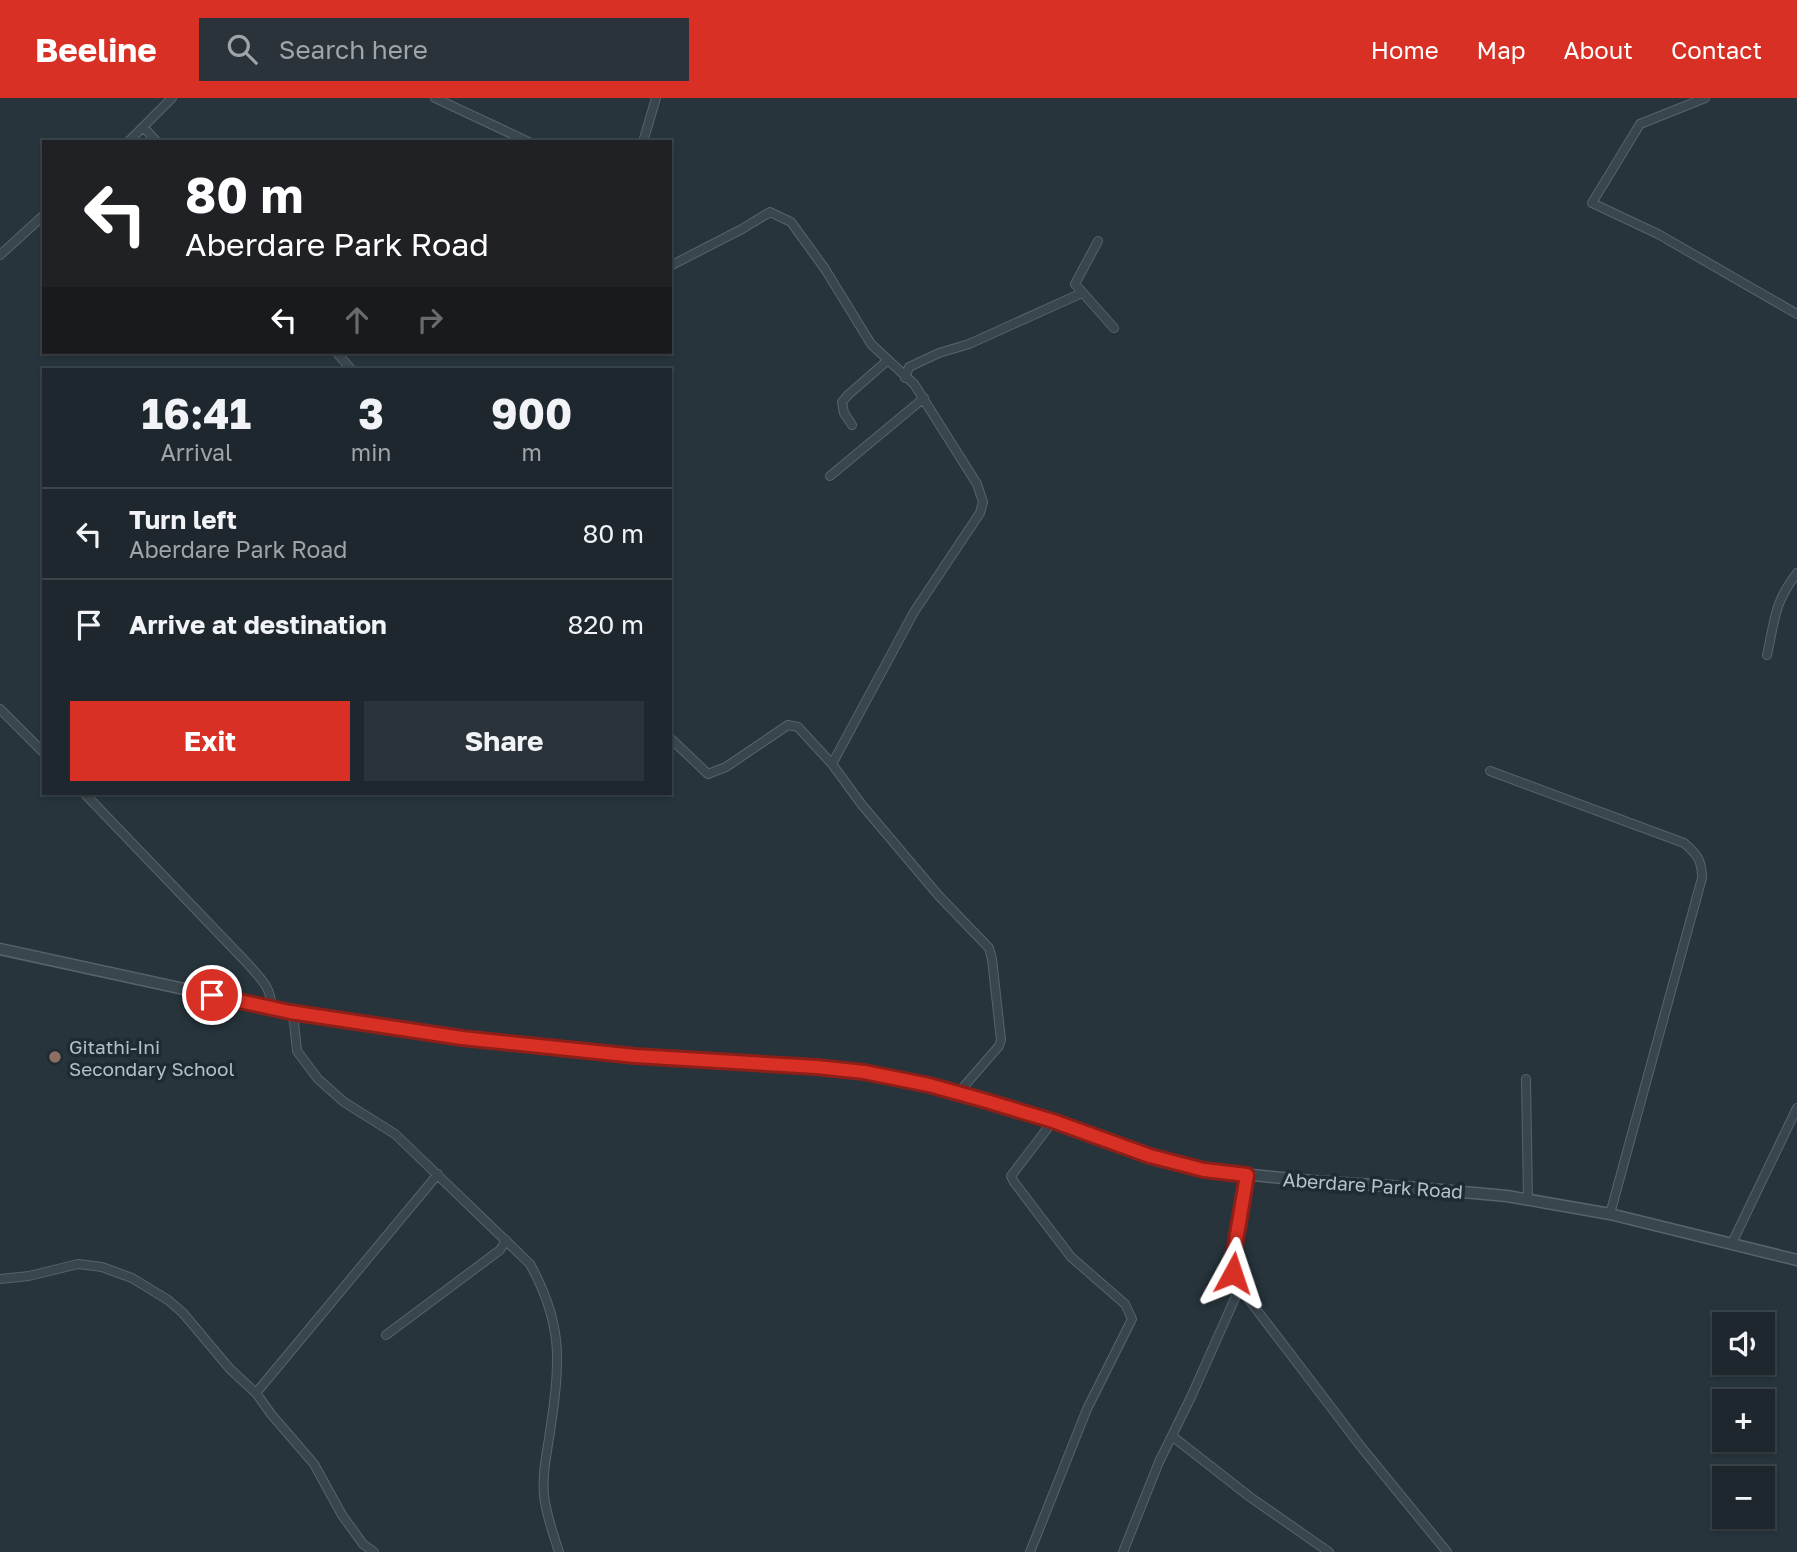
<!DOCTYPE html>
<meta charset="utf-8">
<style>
body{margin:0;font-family:"Golos Text",sans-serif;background:#2a3339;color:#f1f3f6;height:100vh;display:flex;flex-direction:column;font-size:26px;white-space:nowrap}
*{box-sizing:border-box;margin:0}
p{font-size:23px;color:#a0a5aa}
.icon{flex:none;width:38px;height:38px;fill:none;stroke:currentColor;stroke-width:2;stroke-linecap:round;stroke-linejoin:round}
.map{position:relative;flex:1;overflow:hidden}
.side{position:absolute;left:42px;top:270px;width:630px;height:427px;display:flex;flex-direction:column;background:#1d272d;border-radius:0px;box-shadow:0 2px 5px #0004,0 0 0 2px #3b4449}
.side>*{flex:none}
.hud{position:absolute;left:42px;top:42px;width:630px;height:214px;border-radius:0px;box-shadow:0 2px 5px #0004,0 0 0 2px #3b4449;background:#202124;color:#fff;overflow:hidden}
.tools{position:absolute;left:1712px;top:1214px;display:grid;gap:14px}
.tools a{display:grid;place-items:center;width:63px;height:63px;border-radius:0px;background:#1d272d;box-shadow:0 2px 5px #0004,0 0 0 2px #3b4449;font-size:35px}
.pin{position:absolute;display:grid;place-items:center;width:60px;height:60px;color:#fff;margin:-30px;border:4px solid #fff;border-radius:50%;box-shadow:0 2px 7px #0007}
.me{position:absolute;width:77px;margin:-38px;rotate:5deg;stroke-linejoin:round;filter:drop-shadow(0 0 5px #0008)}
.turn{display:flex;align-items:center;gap:24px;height:147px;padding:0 28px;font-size:32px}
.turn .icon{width:91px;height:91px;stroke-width:2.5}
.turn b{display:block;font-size:49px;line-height:60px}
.lanes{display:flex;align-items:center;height:66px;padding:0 28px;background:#0003;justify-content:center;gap:35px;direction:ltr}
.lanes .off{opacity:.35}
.eta{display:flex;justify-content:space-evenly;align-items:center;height:119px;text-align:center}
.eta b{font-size:42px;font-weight:700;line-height:49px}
.action{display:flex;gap:14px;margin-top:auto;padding:14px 28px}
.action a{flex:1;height:80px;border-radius:0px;background:#d93025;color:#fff;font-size:28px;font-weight:700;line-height:80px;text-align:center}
.action a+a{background:#2a3339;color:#f1f3f6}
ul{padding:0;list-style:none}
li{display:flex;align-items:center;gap:21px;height:91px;padding:0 28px;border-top:2px solid #3b4449}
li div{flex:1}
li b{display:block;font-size:26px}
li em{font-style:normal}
header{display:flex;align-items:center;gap:42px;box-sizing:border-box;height:98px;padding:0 35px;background:#d93025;color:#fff}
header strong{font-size:33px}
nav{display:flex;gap:38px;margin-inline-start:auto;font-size:24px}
.search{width:490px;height:63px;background:#2a3339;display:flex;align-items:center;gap:18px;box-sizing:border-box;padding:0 24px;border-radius:0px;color:#a0a5aa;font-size:26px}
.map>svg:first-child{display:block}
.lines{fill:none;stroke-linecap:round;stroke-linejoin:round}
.minor-casing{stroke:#58636b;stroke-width:10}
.tertiary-casing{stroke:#58636b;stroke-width:13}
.minor{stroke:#3a464d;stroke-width:8}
.tertiary{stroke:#3a464d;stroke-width:10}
.route-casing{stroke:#8d1f18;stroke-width:18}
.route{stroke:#d93025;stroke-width:12}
.education-dot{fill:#8d6e63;stroke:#1f2b32;stroke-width:2.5}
.labels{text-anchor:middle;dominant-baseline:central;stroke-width:7;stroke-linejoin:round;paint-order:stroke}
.poi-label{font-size:19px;fill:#b6c0c8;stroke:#1f2b32;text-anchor:start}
.street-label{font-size:19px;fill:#b6c0c8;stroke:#1f2b32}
</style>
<header>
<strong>Beeline</strong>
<div class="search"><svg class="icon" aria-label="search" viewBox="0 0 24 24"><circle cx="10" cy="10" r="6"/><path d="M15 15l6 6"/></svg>Search here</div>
<nav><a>Home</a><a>Map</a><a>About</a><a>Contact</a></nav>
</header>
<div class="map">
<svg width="1797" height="1454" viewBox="0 0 1797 1454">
<rect width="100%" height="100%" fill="#27343c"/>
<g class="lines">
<defs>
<path id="minor" d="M435,0L529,44
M1705,0L1640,26L1592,105L1658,136L1797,216
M144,30L157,44
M128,44L172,0
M643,44L656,0
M1098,143L1075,186L1114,230
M0,157L44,117
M670,168L742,131L770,114L791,124L825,171L871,246L914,286L977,386L983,404L980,415L914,514L832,666L862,707L939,798L989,850L992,861L1001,942L999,948L959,994
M336,254L351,271
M905,280L909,269L939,255L969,246L1082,195
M852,327L844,315L842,304L848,297L888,262
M830,378L924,300
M1767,557C1775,521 1774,505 1797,475
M0,611L44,655
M670,640L708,676L726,669L788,627L798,629L832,666
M1490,673L1684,745C1697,756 1702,762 1702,780L1610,1116
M84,695L248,866C260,880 272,890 271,909
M290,914L294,924L297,953L318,981L344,1004L395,1036L530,1166C562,1224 561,1263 551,1327C548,1350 542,1373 544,1397C546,1417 553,1435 559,1454
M1526,981L1528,1102
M1246,1078C1242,1108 1226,1158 1237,1186L1362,1350L1447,1454
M1732,1145L1797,1010
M0,1181L29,1178L78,1166L102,1169L132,1180L168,1202L183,1215L230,1271L256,1295L271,1316L314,1366L342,1417L363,1446L374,1454
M386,1237L500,1152L506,1142
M256,1295L438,1076
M1172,1338L1250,1399L1329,1454
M1030,1454L1087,1311L1132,1221L1125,1206L1071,1159L1014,1084L1011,1078L1053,1023
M1123,1454L1159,1364L1191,1299L1240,1189"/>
<path id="tertiary" d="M0,851L290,914L392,931L634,958L816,969L864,974L959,994L1053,1023L1150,1058L1204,1072L1312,1083L1419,1090L1507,1098L1610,1116L1797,1162"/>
</defs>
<use href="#minor" class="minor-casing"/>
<use href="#tertiary" class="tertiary-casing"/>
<use href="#minor" class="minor"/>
<use href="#tertiary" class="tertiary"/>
</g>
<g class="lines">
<defs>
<path id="route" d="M212,897L290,914L462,940L635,958L816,969L864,974L929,987L983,1002L1053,1023L1150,1058L1204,1072L1247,1077L1233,1160V1175"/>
</defs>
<use href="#route" class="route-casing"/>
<use href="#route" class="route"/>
</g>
<circle class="education-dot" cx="55" cy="959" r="7"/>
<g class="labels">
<g class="poi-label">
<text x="69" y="948">Gitathi-Ini<tspan x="69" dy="22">Secondary School</tspan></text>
</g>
<g class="street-label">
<text transform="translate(1373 1087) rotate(4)">Aberdare Park Road</text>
</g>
</g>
</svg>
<div class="tools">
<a><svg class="icon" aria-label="sound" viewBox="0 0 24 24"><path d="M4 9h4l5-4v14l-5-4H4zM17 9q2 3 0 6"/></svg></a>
<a>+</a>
<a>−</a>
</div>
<div class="pin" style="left:212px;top:897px;background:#d93025"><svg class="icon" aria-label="arrive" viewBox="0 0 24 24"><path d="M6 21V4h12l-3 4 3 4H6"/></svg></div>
<svg class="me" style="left:1233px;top:1175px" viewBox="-20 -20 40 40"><path d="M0-17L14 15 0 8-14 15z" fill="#d93025" stroke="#fff" stroke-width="4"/></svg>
<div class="hud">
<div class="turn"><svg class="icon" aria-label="left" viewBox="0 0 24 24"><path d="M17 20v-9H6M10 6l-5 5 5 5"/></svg><div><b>80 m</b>Aberdare Park Road</div></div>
<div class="lanes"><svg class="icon" aria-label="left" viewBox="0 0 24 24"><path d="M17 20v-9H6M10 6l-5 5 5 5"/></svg><svg class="icon off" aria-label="ahead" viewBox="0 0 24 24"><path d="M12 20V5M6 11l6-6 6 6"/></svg><svg class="icon off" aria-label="right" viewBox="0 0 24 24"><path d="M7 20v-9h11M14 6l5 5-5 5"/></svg></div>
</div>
<section class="side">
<div class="eta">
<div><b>16:41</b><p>Arrival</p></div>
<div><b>3</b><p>min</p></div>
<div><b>900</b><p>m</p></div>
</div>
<ul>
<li><svg class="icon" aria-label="left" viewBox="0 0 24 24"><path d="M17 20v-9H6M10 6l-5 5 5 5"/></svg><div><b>Turn left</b><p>Aberdare Park Road</p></div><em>80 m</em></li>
<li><svg class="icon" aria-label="arrive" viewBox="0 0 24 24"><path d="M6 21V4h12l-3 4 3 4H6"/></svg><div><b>Arrive at destination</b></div><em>820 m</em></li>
</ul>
<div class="action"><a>Exit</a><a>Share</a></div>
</section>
</div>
